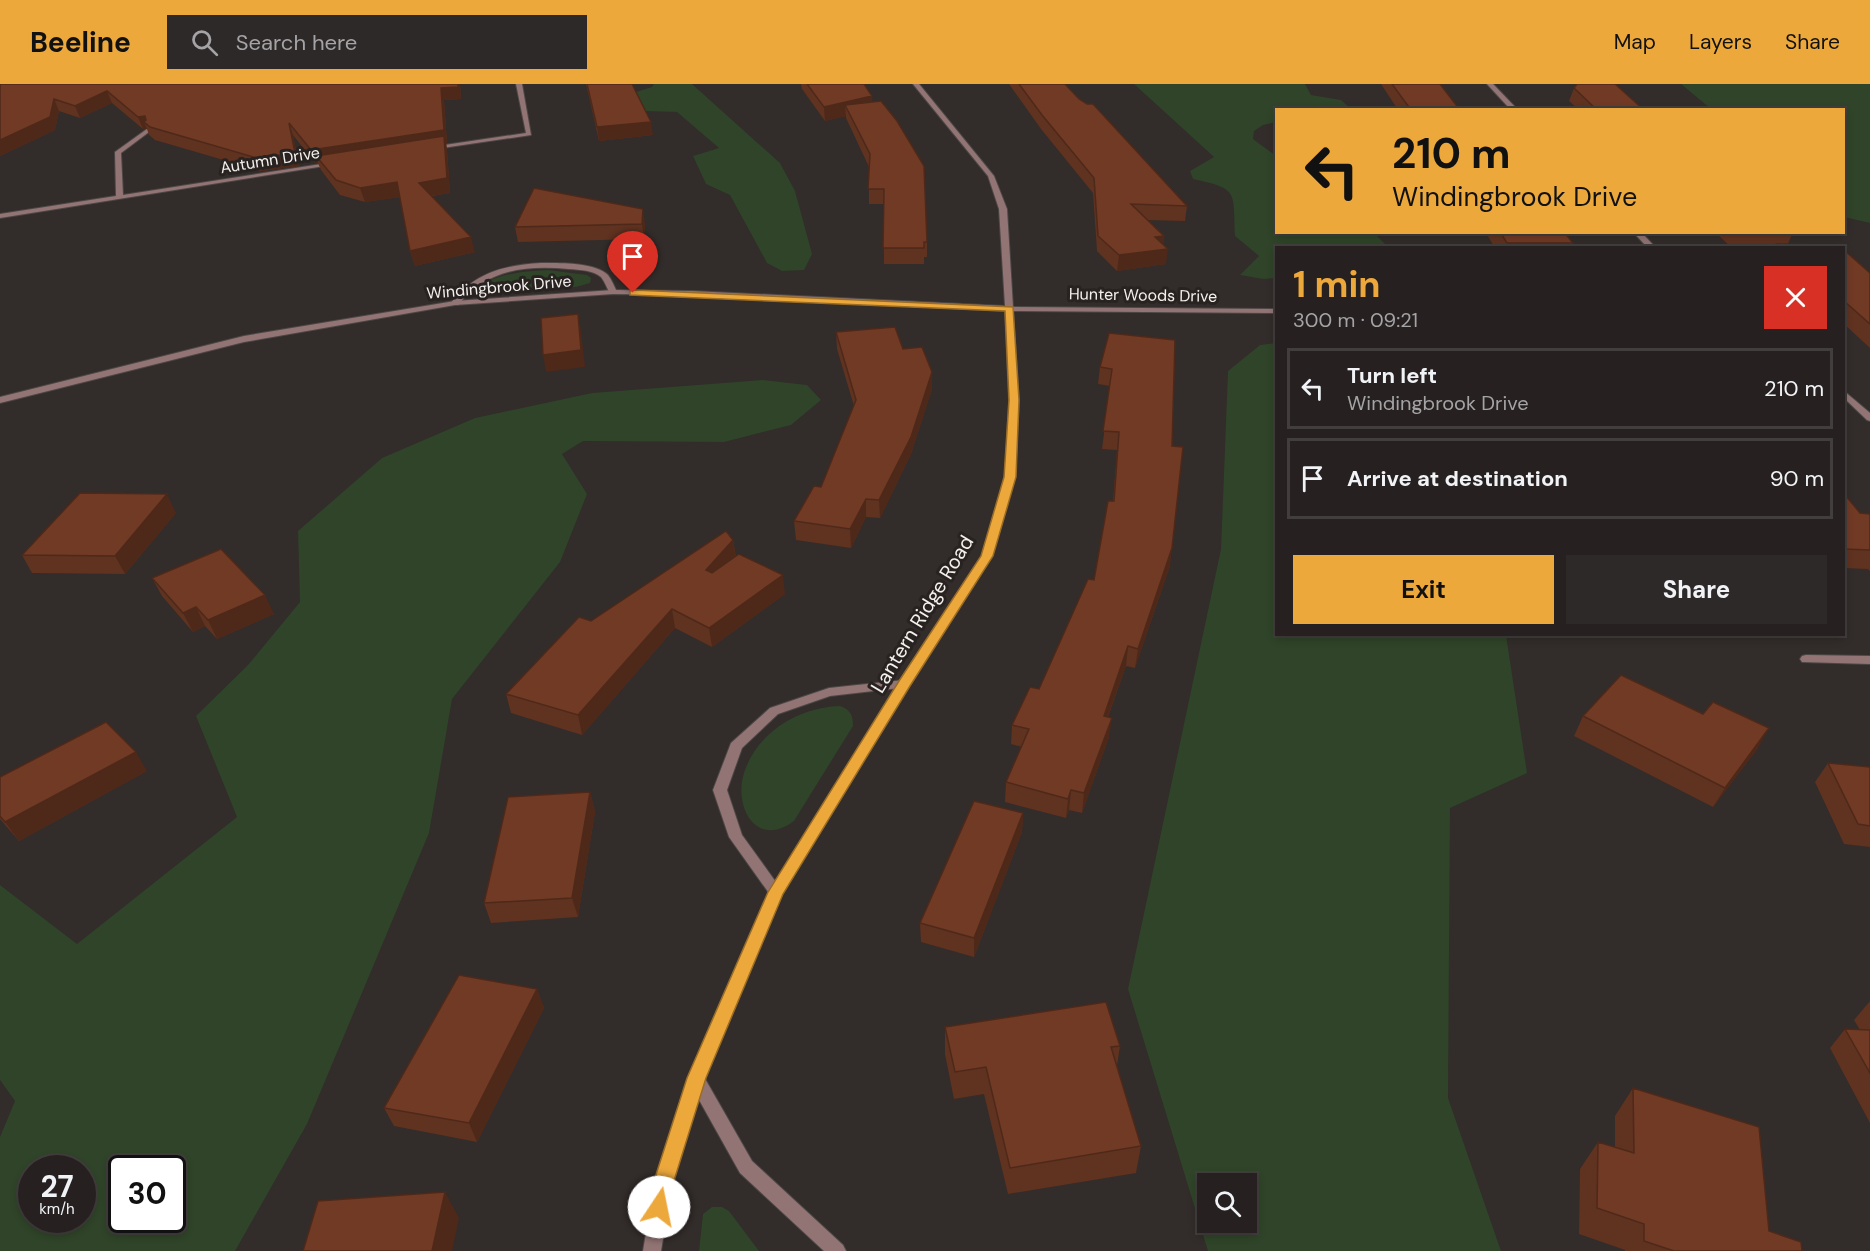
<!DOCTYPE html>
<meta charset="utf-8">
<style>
body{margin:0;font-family:"DM Sans",sans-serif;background:#2e2929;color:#f1f3f6;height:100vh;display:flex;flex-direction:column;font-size:22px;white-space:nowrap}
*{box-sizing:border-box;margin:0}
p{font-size:20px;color:#a4a3a5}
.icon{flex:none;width:33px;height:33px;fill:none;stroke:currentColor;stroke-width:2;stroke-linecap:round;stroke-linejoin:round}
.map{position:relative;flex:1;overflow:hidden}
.panel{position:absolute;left:1275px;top:162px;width:570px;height:390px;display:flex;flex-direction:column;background:#262120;border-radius:0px;box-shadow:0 3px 9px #0003,0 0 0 2px #423e3e}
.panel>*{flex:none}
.guide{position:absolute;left:1275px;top:24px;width:570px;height:126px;border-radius:0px;box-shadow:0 3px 9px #0003,0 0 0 2px #423e3e;background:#eda83c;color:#111;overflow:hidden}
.controls{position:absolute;left:1197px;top:1089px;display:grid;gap:12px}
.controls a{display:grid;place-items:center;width:60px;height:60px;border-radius:0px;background:#262120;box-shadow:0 3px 9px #0003,0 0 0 2px #423e3e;font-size:30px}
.speed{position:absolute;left:18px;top:1071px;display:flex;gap:12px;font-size:30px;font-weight:700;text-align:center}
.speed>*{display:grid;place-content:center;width:78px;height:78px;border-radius:50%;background:#262120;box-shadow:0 3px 9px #0003,0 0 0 2px #423e3e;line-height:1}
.speed small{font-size:15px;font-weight:400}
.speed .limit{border:3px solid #111;border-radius:9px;background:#fff;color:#111}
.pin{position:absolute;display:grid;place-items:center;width:51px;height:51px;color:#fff;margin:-62px -26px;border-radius:50% 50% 50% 0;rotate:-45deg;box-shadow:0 0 6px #0007}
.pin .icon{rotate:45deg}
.me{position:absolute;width:66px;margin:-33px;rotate:11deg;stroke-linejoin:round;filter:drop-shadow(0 0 4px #0008)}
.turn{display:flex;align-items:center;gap:21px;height:126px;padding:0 18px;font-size:27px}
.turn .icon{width:78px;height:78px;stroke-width:2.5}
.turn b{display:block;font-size:42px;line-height:51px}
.round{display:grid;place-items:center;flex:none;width:63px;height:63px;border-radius:0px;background:#2e2929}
.headline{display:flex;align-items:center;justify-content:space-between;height:102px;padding:0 18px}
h1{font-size:36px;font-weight:700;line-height:45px;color:#eda83c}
.primary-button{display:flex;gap:12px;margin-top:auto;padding:12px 18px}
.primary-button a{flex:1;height:69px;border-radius:0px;background:#eda83c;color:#111;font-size:24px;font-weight:700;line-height:69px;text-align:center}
.primary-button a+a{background:#2e2929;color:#f1f3f6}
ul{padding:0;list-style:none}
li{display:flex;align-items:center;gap:18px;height:81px;margin:0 12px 9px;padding:0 6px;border:3px solid #423e3e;border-radius:0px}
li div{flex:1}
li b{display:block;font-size:22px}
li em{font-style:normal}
header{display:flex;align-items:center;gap:36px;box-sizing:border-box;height:84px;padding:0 30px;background:#eda83c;color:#111}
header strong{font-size:28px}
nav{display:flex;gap:33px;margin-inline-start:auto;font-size:21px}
.search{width:420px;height:54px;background:#2e2929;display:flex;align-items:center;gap:15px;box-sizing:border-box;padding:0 21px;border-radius:0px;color:#a4a3a5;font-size:22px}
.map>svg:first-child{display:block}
.green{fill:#2f4428;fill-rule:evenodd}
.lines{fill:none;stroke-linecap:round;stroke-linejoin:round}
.lane-casing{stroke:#4d4745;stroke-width:2}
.street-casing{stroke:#4d4745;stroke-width:2}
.lane{fill:#927474;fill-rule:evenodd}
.street{fill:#927474;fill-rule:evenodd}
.wall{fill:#603220}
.shaded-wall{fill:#4e291a}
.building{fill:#703a25;stroke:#4e291a;stroke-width:1.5}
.route{fill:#eda83c;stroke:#9a6d27;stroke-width:1.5}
.labels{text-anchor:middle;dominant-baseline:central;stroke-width:6;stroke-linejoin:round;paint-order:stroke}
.far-street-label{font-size:16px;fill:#f4f0ee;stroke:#282321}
.street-label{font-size:20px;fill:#f4f0ee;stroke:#282321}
</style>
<header>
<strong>Beeline</strong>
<div class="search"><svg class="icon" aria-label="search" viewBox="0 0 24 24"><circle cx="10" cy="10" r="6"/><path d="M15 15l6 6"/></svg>Search here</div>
<nav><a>Map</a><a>Layers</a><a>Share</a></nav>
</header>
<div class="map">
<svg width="1870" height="1167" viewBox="0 0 1870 1167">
<rect width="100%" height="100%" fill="#322c2a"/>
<path class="green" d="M654,0H692L780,79L795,107L812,170L804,186L782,187L767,179L730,111L706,100L693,72L719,64L677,28L644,27L636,8L652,3Z
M1134,0H1305L1311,11L1341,16L1349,23L1338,26H1276V38L1263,41L1254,47L1253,55L1276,72V148L1374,149L1388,163L1276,164V194L1263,195L1240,191L1259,172L1235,152C1233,107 1239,105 1193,95L1190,87L1214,73Z
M1681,0H1870V139L1844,133V26L1711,25Z
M548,186L587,191L591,194L590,199L576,203L494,208L484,207L481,204C492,189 530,187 548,186Z
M1276,259V550L1506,551L1527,689L1450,724L1448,1014L1501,1167H1208L1128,905L1221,465L1228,287L1260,261ZM1208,1100H1246V1138H1208Z
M763,296L807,301L821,316L791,341L724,358L583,357L562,370L587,410L560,478L452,615L429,749L307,1040L235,1167H0V1053L15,1017L0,996V801L77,860L237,733L196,632L248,581L300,518L298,447L382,374L475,334L592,309ZM32,1084H82V1136H32ZM172,1084V1136H122V1084Z
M840,622C851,626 853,631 853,642L794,737C755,766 732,720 745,686C759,647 800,623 840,622Z
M712,1123H722L729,1127L759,1167H699L703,1130Z"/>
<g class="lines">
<defs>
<path id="lane" d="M541,179C558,179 595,178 608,191C612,196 614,202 617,208L610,210C607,204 605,198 601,193C593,186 580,186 569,185C526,181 487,185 458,221L451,219C474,189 505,181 541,179Z
M904,596L910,600L908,603L830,612L778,630L742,664L727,706L742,751L783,808L781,812L776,814L771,812L729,753L713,706L731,659L770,624L829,604Z"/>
<path id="street" d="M516,0H522L531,51L429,66L428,65L431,63L526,49Z
M913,0H919L994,92L1007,125L1013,223L1276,225V229L1013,227L1019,317L1015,393L992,472L909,602L782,810L704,993L752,1077L843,1161L846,1167H824L740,1089L698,1014L672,1100L661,1167H643L654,1100L688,994L769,808L900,597L982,472L1005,393L1009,317L1005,227L692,211L613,210L455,221L244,258L0,319V313L244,252L455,217L613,206L692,207L1005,222L999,125L988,92Z
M1487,0H1493L1518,26H1511Z
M147,45L149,46V48L121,69L123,111L334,78L337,80L0,134V130L116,112L115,68Z
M1633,148H1641L1656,164H1648Z
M1844,307L1870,329V337L1867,336L1844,314Z
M1806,571L1870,572V580L1802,578L1800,575L1802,572Z"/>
</defs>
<use href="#lane" class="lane-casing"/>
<use href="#street" class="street-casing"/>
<use href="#lane" class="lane"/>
<use href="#street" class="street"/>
</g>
<path class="wall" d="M0,0H460L461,15L444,16L447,59H446L447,66L450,109L432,112L475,168L415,182L410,167L400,113L365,118L340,111L321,86L318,79H315L293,51L299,82L261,87L155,56L149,51L147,45H143L112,19L80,34L59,27L55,46L0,72Z
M586,0H632L653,51L599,57Z
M801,0H864L872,12V18L927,158V173H924V180H884V120H869V83L846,34V32L825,37L802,5Z
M1009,0H1065L1187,122L1185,137L1147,136L1164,152L1163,161L1166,180L1117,187L1097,167L1093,109L1041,45Z
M1381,0H1440L1460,26H1398Z
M1574,4L1644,26H1579L1569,17Z
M645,140L644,155L518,158L515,143Z
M1471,148H1564L1573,159L1571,164H1495L1486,149Z
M1709,148H1793L1788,160L1840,164L1731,163L1717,150H1711Z
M1844,166L1870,189V264L1844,240Z
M836,248L903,265L932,288V305L911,370L880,434L866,433L851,464L796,456L794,437L821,403L854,322L837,265Z
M1109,249L1172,362L1170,482L1135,584L1126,582L1108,633L1109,653L1082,729L1069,726L1066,734L1005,718L1006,698L1022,663L1011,660L1012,641L1039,605L1094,496L1113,417L1117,366L1102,365L1110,302L1098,300L1100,283Z
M1844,412L1860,429L1870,430V487L1868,485L1844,484Z
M176,429L125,490L32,489L22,471Z
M733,456L736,473L785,510L712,563L675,544L582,651L511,629L506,610L591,537Z
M152,494L274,530L217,555L205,542L193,548L162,512Z
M1703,630L1758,664L1713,723L1574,652L1583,632Z
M1828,679L1870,683V763L1844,760L1815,698Z
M147,687L19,757L0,735V693Z
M590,708L595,728L578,833L491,839L484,819Z
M1023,729L1022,748L974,873L921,858L920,839Z
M537,905L544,924L477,1058L394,1042L384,1024Z
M1870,917V1039L1830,964L1845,945L1860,946L1854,936Z
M945,943L1120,962L1117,982L1141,1062L1136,1089L1008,1110L984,1010L954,1015L945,970Z
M1633,1004L1769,1147L1802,1167H1625V1166L1579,1150L1580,1085L1598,1058L1615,1063V1032Z"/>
<path class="shaded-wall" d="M458,0H460L461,15L444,16L447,59H446L447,66L450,109L423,113L419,99L316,72L318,79H315L311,66L441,4Z
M107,7L112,19L80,34L75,22Z
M872,12L873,25L845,21L846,32L825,37L824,23Z
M54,15L59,27L55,46L0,72V56Z
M145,32L150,43L144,38L147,45H143L138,33Z
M651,38L653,51L599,57L597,43Z
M289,39L293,51L299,82L261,87L257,74Z
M397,98L401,113L365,118L360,104Z
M643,125L645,140L644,155L642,140Z
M1164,152L1163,165H1168L1166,180L1117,187L1119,171L1155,153Z
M471,153L475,168L415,182L410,167Z
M578,230L581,247L585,283L546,288L543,271Z
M932,288V305L911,370L880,434L879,416Z
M167,410L176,429L125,490L115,472Z
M866,415V433L851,464L850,445Z
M733,456L736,474L709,505L706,486Z
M1172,464L1170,482L1135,584L1138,565Z
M783,491L785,510L712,563L709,544Z
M265,511L274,530L217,555L208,536Z
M196,523L205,542L193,548L183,529Z
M672,525L675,544L582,651L578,631Z
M1128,562L1126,582L1101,651L1104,632Z
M1112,634L1109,653L1082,729L1084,709Z
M1769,644L1758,664L1713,723L1725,704Z
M136,668L147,687L19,757L5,738Z
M1071,706L1069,726L1066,734L1068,715Z
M590,708L595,728L578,833L572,814Z
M1023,729L1022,748L974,873V854Z
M537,905L544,924L477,1058L469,1039Z
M445,1108L459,1134L452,1167H432Z"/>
<path class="building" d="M0,0H458V3L441,4L444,46L311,66L289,39L295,69L257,74L150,43L144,38L146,36L145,32L138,33L107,7L75,22L54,15L50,33L0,56Z
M587,0H632L651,38L597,43Z
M807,0H864L872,12L824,23Z
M1019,0H1065L1079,15L1087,20H1093L1187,122L1131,120L1164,152L1155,153L1168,165L1119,171L1098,152L1094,94L1042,31Z
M1392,0H1440L1460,26H1411Z
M1577,0H1615L1644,26H1597L1574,4Z
M881,17L897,37L924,82L927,158H924V164H883L884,105H868L870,70L845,21Z
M444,52L447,94L419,99L471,153L410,167L397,98L360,104L336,96L316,72Z
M534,104L643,125L642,140L515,143Z
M1500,148H1564L1573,159H1507Z
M1777,160L1838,161L1840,164H1781Z
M1844,166L1870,189V240L1844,217Z
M578,230L581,266L543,271L541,234Z
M895,243L903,265L922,263L932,288L911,353L879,416L866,415L850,445L794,437L814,402L821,403L856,316L836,248Z
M1109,249L1175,256L1172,362L1183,363L1172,464L1138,565L1128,562L1104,632L1112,634L1084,709L1071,706L1068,715L1006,698L1029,645L1012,641L1030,603L1039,605L1088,495L1094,496L1108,417H1114L1119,348L1103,347L1112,285L1100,283Z
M80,409L167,410L115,472L22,471Z
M1844,412H1846L1860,429L1870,430V466L1844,465Z
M726,447L733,456L706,486L712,489L739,470L783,491L709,544L672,525L578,631L506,610L579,533L591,537Z
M221,465L265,511L208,536L196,523L183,529L152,494Z
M1621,591L1703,630L1713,618L1769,644L1725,704L1583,632Z
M106,638L136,668L5,738L0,732V693Z
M1828,679L1870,683V742L1858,740Z
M590,708L572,814L484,819L508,713Z
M974,717L1023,729L974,854L920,839Z
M459,891L537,905L469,1039L384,1024Z
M1106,918L1120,962L1111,963L1141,1062L1010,1084L986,983L955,988L945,943Z
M1845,945L1870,946V989Z
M1633,1004L1759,1043L1769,1147L1801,1158L1802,1167H1674L1644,1157V1140L1597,1124L1598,1058L1634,1069Z
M445,1108L432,1167H303L318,1117Z"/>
<path class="route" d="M633,206L1013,223L1019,316L1016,393L993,472L910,602L783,810L706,994L673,1100L666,1130L659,1132L652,1130L649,1123L653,1100L687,994L768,808L899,597L981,472L1004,393L1009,316L1005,227L630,211V207Z"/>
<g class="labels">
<g class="far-street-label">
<text transform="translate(270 76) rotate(-9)">Autumn Drive</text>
<text transform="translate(499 203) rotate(-5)">Windingbrook Drive</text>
<text transform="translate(1143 211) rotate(1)">Hunter Woods Drive</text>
</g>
<g class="street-label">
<text transform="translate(922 530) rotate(-59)">Lantern Ridge Road</text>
</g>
</g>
</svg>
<div class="controls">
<a><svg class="icon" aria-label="search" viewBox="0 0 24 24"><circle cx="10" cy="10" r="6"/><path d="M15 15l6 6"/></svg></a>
</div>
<div class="speed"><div>27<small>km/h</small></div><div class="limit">30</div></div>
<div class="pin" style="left:633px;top:209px;background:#d93025"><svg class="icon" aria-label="arrive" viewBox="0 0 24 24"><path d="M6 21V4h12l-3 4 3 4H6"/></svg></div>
<svg class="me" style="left:659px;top:1123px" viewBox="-20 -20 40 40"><circle r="19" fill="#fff"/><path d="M0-13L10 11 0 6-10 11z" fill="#eda83c"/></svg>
<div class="guide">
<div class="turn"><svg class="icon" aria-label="left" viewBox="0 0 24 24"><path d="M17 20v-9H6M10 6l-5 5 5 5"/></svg><div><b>210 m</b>Windingbrook Drive</div></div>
</div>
<section class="panel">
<div class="headline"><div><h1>1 min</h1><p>300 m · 09:21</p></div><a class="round" style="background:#d93025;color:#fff"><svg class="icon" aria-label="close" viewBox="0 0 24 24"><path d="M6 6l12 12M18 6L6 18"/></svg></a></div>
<ul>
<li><svg class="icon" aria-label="left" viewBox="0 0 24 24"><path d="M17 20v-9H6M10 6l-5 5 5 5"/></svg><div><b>Turn left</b><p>Windingbrook Drive</p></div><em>210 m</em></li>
<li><svg class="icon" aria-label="arrive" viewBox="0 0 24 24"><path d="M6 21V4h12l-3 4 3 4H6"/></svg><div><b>Arrive at destination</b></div><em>90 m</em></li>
</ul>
<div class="primary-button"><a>Exit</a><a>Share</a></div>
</section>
</div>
